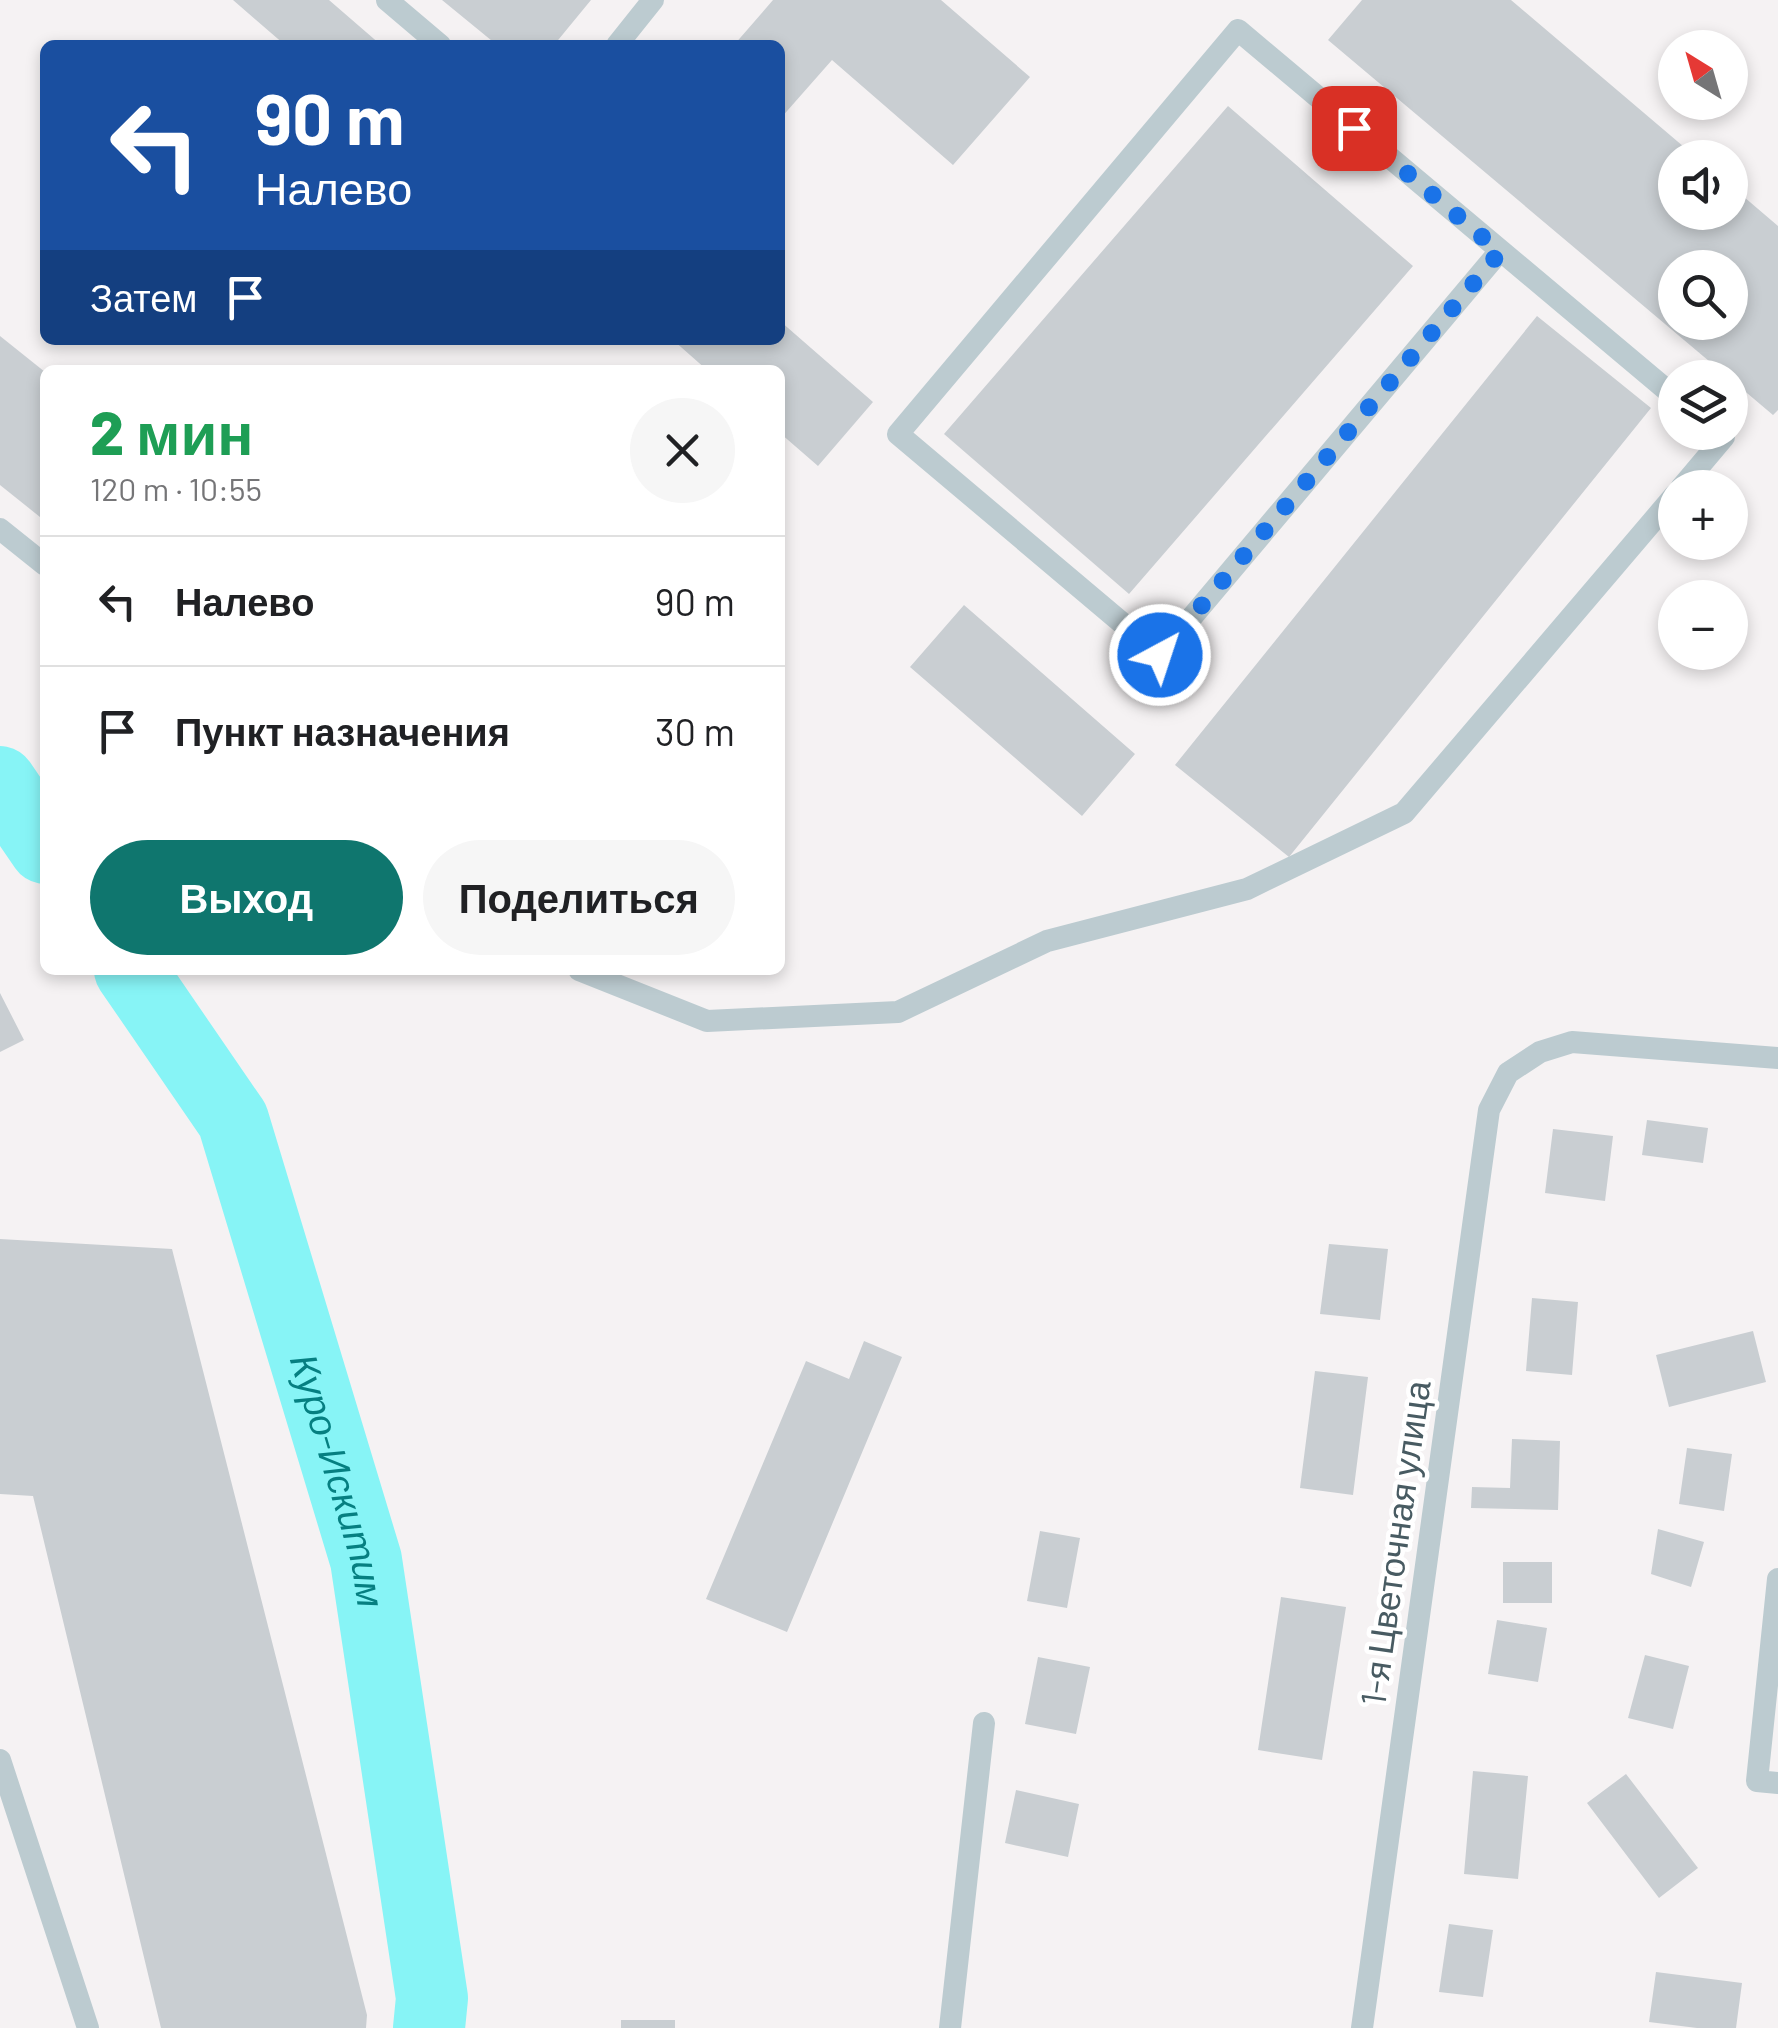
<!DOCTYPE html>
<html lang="ru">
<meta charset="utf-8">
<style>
body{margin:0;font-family:Barlow,sans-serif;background:#f6f6f6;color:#202124;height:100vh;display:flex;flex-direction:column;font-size:38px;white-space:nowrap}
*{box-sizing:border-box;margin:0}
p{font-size:32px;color:#757577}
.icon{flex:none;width:55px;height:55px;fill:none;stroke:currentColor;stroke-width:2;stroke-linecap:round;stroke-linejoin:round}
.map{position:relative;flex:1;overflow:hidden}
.side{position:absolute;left:40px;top:365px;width:745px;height:610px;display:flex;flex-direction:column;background:#fff;border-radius:15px;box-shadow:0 5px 15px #0003}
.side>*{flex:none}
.banner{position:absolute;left:40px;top:40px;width:745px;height:305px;border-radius:15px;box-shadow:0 5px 15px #0003;background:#1a4fa0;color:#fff;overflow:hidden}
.needle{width:65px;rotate:323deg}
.buttons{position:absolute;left:1658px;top:30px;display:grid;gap:20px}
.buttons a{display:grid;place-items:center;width:90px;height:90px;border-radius:50%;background:#fff;box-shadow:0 5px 15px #0003;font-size:50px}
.pin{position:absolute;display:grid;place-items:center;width:85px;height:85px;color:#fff;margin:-42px;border-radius:20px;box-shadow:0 5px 15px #0006}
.me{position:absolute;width:110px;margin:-55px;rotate:40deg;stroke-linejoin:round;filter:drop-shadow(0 0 8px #0008)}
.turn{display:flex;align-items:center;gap:35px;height:210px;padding:0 50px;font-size:45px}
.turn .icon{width:130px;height:130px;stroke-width:2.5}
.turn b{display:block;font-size:70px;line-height:85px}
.then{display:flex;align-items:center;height:95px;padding:0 50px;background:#0003;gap:20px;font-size:38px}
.round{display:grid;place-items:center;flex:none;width:105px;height:105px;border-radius:52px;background:#f6f6f6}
.summary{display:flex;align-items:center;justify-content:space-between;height:170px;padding:0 50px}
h1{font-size:60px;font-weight:800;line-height:75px;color:#1e9e55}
.cta{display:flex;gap:20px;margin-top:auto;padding:20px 50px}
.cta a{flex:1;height:115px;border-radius:60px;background:#0f766e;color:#fff;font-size:40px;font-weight:800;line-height:115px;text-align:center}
.cta a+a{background:#f6f6f6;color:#202124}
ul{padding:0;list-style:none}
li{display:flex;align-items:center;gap:30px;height:130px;padding:0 50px;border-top:2px solid #e0e0e0}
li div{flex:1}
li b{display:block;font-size:38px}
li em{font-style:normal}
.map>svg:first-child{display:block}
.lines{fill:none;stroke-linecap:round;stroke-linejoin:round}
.river{stroke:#87f4f6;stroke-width:72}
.building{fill:#c9ced2;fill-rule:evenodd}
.lane{stroke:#bccbd0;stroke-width:22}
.route{stroke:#1a73e8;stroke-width:18;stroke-dasharray:0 32.4}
.labels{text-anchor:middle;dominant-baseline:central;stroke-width:9;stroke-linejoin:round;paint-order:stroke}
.street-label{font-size:35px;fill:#485b62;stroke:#fff}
.water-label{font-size:38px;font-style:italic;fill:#067f81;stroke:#fff}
</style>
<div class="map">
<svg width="1778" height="2028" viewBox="0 0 1778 2028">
<rect width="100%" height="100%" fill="#f5f2f3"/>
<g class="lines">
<g class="river">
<path d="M0,782L45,848"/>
<path id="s1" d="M130,970L233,1120L366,1560L432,1998L429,2028"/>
</g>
</g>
<path class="building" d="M233,0H329L381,45H285Z
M442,0H591L554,45H497Z
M773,0H941L1030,77L953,165L832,60L780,119V45H734Z
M1362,0H1511L1697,158H1675V212H1730V185L1778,226V410L1773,415L1328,40ZM1675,268H1730V322H1675Z
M1228,106L1413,266L1129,594L944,434Z
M1537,316L1651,408L1289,857L1175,765Z
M780,321L873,402L818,466L780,433V370H707L673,340H780Z
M0,336L45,372V521L0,485Z
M964,605L1135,754L1082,816L910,667Z
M0,993L24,1040L0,1052Z
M1647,1120L1708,1128L1703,1163L1642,1155Z
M1553,1129L1613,1136L1605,1201L1545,1193Z
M0,1239L172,1249L367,2015L366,2028H161L33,1496L0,1494Z
M1329,1244L1388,1249L1380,1320L1320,1314Z
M1532,1298L1578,1302L1572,1375L1526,1371Z
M1753,1331L1766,1382L1669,1407L1656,1355Z
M864,1341L902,1357L787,1632L706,1599L806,1361L849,1379Z
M1315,1371L1368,1377L1353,1495L1300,1488Z
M1512,1439L1560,1441L1558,1510L1471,1508L1472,1487L1510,1488Z
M1687,1448L1732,1454L1724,1511L1679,1504Z
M1658,1529L1704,1542L1691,1587L1651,1574Z
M1040,1531L1080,1538L1067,1608L1027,1601Z
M1503,1562H1552V1603H1503Z
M1281,1597L1346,1607L1322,1760L1258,1750Z
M1497,1620L1547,1628L1538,1682L1488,1674Z
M1645,1655L1689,1666L1673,1729L1628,1718Z
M1038,1657L1090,1667L1076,1734L1025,1724Z
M1473,1771L1528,1776L1518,1879L1464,1874Z
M1626,1774L1698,1868L1659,1898L1587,1803Z
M1016,1790L1079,1804L1068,1857L1005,1843Z
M1449,1924L1493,1930L1483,1997L1439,1992Z
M1656,1972L1742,1983L1736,2028H1697L1649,2022Z
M621,2020H675V2028H621Z"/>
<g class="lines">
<path class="lane" d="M387,0L440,45
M617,45L653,0
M1499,252L1160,655L898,434L1238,30L1675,397
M1681,488L1724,437L1718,432
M0,529L45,565
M579,970L707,1021L898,1012L1047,941L1247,889L1404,813L1675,495
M1778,1579L1757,1781L1778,1783
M0,1760L88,2028
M950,2028L984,1723
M1362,2028L1489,1110L1508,1073L1540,1052L1572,1042L1778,1058"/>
</g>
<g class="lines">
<path class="route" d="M1160,655L1500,252L1354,128"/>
</g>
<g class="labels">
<g class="street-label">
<text transform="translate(1394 1543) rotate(-82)">1-я Цветочная улица</text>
</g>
<g class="water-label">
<text stroke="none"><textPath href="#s1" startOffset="558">Куро-Искитим</textPath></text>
</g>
</g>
</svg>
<div class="buttons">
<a><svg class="needle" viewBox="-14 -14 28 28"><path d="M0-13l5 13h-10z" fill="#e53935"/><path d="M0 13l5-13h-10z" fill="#757577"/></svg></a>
<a><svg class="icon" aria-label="sound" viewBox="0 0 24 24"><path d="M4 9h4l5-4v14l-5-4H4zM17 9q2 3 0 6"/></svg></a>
<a><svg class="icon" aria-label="search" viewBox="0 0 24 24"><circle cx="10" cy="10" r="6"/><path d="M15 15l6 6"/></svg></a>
<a><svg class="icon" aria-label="layers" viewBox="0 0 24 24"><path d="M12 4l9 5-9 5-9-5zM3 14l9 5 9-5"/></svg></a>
<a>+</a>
<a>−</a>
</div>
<div class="pin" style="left:1354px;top:128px;background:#d93025"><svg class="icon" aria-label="arrive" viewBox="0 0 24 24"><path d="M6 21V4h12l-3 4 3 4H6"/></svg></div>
<svg class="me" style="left:1160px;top:655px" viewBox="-20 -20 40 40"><circle r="17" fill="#1a73e8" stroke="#fff" stroke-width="3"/><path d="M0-11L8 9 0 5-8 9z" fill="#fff"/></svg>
<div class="banner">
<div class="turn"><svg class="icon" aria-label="left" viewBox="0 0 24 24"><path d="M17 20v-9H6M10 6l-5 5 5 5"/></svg><div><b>90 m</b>Налево</div></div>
<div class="then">Затем<svg class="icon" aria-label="arrive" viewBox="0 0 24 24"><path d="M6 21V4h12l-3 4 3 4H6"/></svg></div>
</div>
<section class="side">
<div class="summary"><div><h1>2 мин</h1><p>120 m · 10:55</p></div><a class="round"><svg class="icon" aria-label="close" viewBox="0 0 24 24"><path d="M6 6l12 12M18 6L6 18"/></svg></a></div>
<ul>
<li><svg class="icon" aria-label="left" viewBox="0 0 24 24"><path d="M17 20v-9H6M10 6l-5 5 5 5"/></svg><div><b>Налево</b></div><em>90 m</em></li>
<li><svg class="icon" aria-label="arrive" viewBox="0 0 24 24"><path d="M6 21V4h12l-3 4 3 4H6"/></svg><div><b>Пункт назначения</b></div><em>30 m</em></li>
</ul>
<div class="cta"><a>Выход</a><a>Поделиться</a></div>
</section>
</div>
